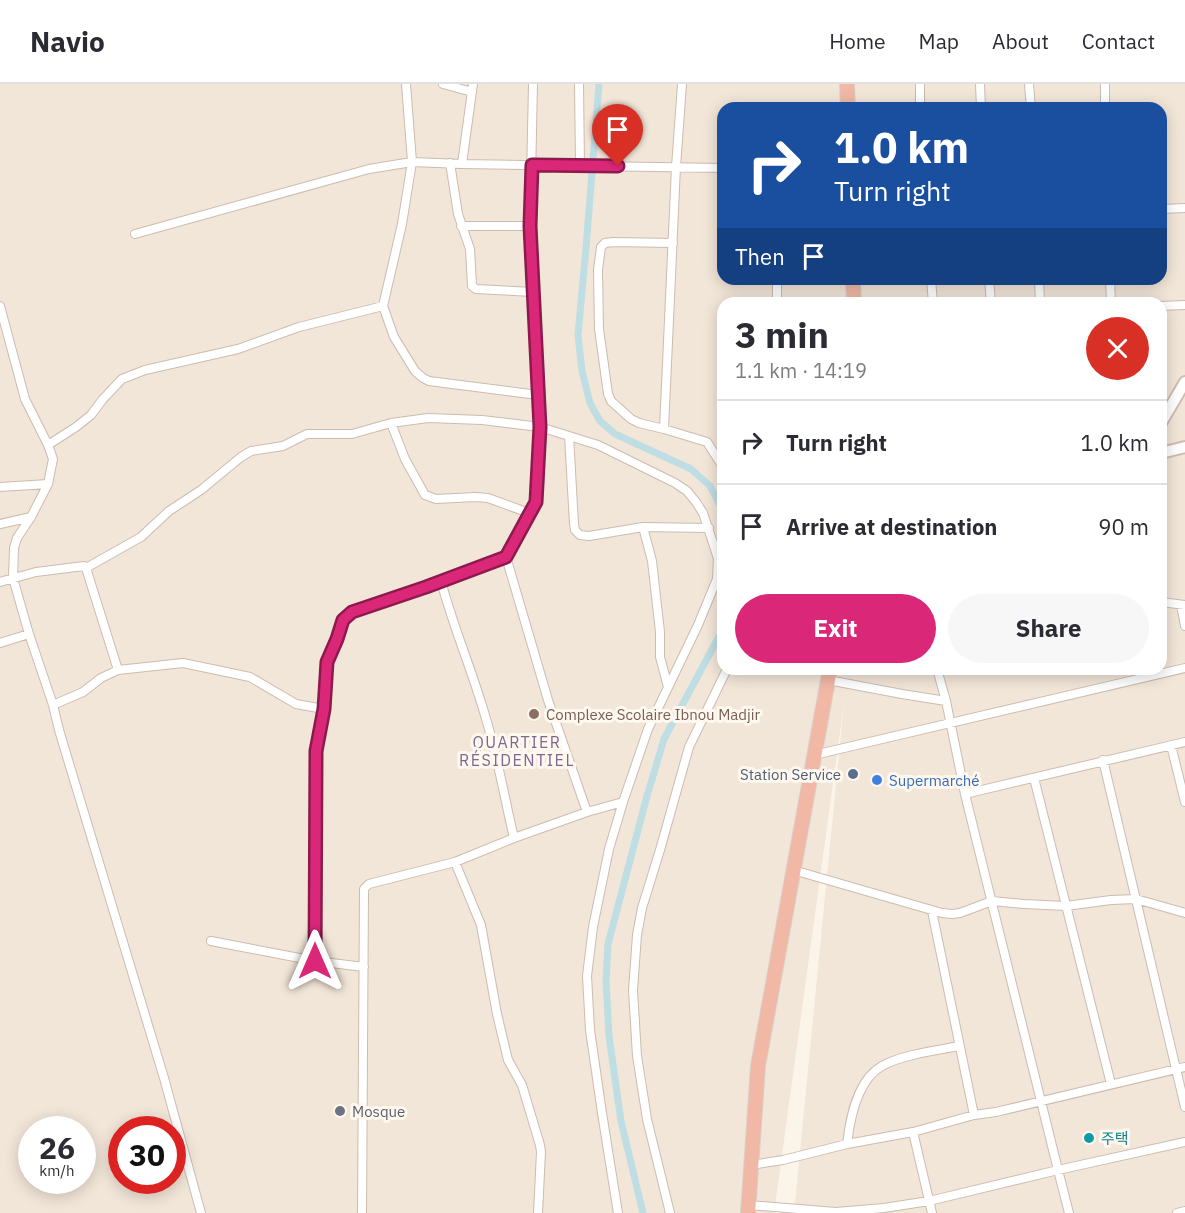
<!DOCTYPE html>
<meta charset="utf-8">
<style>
body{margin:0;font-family:"IBM Plex Sans","Noto Sans KR",sans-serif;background:#f7f7f7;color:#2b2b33;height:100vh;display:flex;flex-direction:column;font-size:22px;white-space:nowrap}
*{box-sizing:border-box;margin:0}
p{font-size:20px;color:#7c7c81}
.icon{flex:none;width:33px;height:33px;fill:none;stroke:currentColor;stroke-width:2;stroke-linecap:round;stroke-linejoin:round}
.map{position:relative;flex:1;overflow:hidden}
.panel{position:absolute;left:717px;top:213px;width:450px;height:378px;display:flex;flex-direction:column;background:#fff;border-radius:18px;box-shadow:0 3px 15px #0003}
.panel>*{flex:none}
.guide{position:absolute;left:717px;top:18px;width:450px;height:183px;border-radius:18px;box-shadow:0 3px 15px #0003;background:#1a4fa0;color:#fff;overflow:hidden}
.speed{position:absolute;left:18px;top:1032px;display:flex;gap:12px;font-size:30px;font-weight:700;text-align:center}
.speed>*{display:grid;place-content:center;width:78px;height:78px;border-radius:50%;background:#fff;box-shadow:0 3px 15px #0003;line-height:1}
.speed small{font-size:15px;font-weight:400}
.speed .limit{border:9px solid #d22;background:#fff;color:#111}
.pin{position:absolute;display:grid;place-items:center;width:51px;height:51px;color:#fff;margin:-62px -26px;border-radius:50% 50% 50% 0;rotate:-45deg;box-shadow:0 0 6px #0007}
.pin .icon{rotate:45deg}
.me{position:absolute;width:66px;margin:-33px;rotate:0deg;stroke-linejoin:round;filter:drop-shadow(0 0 4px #0008)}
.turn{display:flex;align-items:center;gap:21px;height:126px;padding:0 18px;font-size:27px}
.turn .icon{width:78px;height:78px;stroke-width:2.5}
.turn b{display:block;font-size:42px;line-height:51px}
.then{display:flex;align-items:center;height:57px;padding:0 18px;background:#0003;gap:12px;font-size:22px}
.round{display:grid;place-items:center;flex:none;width:63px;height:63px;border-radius:32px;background:#f7f7f7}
.head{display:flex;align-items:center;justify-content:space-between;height:102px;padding:0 18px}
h1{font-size:36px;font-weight:800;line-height:45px}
.primary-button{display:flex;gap:12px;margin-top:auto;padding:12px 18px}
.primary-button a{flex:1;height:69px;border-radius:36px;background:#db2777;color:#fff;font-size:24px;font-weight:800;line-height:69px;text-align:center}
.primary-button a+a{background:#f7f7f7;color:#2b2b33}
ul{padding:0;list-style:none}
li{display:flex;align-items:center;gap:18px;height:84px;padding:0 18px;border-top:2px solid #e1e1e2}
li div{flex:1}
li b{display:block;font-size:22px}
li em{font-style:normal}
header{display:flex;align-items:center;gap:36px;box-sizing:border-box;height:84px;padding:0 30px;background:#fff;border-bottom:2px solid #e1e1e2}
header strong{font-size:28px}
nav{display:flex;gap:33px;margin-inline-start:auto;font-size:21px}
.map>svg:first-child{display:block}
.residential{fill:#f2e6d8;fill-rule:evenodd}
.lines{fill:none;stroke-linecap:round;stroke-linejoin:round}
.canal{stroke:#bfdee3;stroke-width:7}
.street-casing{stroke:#ccbcb0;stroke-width:10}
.secondary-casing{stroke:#d1beb0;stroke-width:14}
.highway-casing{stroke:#d8d1cd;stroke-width:16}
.street{stroke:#fff;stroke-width:8}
.secondary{stroke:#fff;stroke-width:10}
.highway{stroke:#f0b8a5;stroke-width:14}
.route-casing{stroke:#8e194d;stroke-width:15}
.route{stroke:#db2777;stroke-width:10}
.education-dot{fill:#8d6e63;stroke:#fef8ef;stroke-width:2}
.service-dot{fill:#5c6f8a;stroke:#fef8ef;stroke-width:2}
.shop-dot{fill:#3f7fe0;stroke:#fef8ef;stroke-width:2}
.worship-dot{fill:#6b7280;stroke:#fef8ef;stroke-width:2}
.culture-dot{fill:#0f9aa8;stroke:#fef8ef;stroke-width:2}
.labels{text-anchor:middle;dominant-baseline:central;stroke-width:6;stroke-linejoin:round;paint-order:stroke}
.education-label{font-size:15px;fill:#785e54;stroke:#fef8ef;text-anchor:start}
.service-label{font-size:15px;fill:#4e5e75;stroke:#fef8ef;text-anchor:end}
.shop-label{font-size:15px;fill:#366cbe;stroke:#fef8ef;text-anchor:start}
.worship-label{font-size:15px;fill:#5b616d;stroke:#fef8ef;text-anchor:start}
.culture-label{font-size:15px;fill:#0d838f;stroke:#fef8ef;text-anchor:start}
.neighbourhood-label{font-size:16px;letter-spacing:1.5px;fill:#81668f;stroke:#fef8ef}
</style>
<header>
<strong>Navio</strong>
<nav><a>Home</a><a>Map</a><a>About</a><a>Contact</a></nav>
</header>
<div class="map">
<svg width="1185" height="1129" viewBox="0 0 1185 1129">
<rect width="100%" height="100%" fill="#fbf4e9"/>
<path class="residential" d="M0,0H1185V1129H794L844,619L774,1129H0ZM723,24H1161V195H723ZM723,219H1161V585H723ZM32,1046H82V1096H32ZM122,1046H172V1096H122Z"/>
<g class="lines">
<path class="canal" d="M599,0L586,164L578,251L582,287L590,319L600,337L615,350L691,385L710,402L723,427
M643,1129L621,1037L609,952L606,897L608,860L647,712L664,655L723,545"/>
<defs>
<path id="street" d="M406,0L412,78L402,140L383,222L394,253L415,287L423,294L429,297L538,311
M443,0L472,8
M579,0L580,81
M920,0V24
M980,0L981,24
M1029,0L1031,24
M1105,0V24
M450,79L458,130L470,165L472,202L476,205L534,208
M462,80L473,0
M1161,125L1185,124
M461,142H530
M135,150L369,85L412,78L462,80L723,84
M673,159L613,158L605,159L601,163L598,186L599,245L608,310L611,317L631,335L639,339L664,345L707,358L723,383
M931,195L933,219
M989,195L991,219
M1039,195L1040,219
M1110,195L1111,219
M777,219V195
M0,222L25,315L48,361L53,375L48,400L31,433L17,454L14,464L13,494L29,550L53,621L59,646L164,994L201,1129
M1161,222L1185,221
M391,339L405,375L425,411L436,415L475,413L488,414L529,429
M664,345L676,83L682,0
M569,352L574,440L575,446L580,451L589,452L643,443L709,444
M48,361L76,343L91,331L103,315L122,295L145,286L238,265L299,243L383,222
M0,403L48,400
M0,440L31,433
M643,443L652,477L660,548V573L668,603
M506,473L548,616L587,728
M86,484L118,586
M0,498L36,488L84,482L86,484L141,453L169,427L201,406L241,373L251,367L283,362L307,350H352L391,339L428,334L482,336L540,343L598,361L675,399L687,407L696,418L703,429L715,465L718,475L717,495L698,541L648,645L623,718L609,765L593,843L587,892L590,946L602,1029L618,1129
M1161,518L1185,521
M1181,521L1185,542
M0,559L29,550
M937,585L946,617L965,710L1058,1086L1069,1129
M828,596L902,610L946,617
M53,621L83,608L101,594L118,586L183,579L250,593L296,620L324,625
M1171,661L1185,718
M814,671L1185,584
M1103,676L1185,1023
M1034,694L1111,1000
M965,710L1185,658
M514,754L587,728L623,718
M455,778L481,841L497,930L508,976L522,1001L540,1061L541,1068L538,1129
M793,786L942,829L952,830L960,829L992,817L1024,820L1066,822L1111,816L1136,815L1185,829
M932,827L974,1031
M211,857L315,877L364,883
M315,877L316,667L324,625L327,578L343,536L352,528L427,503L506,473L536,418L540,343L530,142L533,0
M913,1048L932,1129
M847,1060C850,1034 857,996 882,982C901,971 938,966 959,962
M751,1081L783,1076L847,1060L913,1048L974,1031L996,1028L1185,983
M749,1121L836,1128L884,1124L929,1117L1058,1086L1185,1058
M362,1129L364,805L369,800L455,778L514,754C504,712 497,669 484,628C471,584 453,542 441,497
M670,1129L647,1035L637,972L633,906L637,851L642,824L660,766L689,663L727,585
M1177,1129L1185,1127"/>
<path id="secondary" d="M1161,339L1185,298
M1161,369L1185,363"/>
<path id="highway" d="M847,0L848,24
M853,195L854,219
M748,1129L758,982L830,585"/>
</defs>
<use href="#street" class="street-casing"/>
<use href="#secondary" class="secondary-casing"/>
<use href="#highway" class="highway-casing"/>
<use href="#street" class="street"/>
<use href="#secondary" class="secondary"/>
<use href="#highway" class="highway"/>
</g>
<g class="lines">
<defs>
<path id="route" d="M315,877L316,667L324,625L327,578L337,555L343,536L352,528L426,503L506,473L536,418L540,343L530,142L532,81L618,82"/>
</defs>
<use href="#route" class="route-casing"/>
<use href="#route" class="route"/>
</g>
<circle class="education-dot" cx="534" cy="630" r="6"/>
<circle class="service-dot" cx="853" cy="690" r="6"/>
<circle class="shop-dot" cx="877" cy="696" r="6"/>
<circle class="worship-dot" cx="340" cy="1027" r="6"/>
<circle class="culture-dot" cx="1089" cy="1054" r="6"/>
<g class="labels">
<g class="education-label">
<text x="546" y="630">Complexe Scolaire Ibnou Madjir</text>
</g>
<g class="service-label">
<text x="841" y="690">Station Service</text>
</g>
<g class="shop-label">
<text x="889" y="696">Supermarché</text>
</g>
<g class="worship-label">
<text x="352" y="1027">Mosque</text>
</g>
<g class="culture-label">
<text x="1101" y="1054">주택</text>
</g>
<g class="neighbourhood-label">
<text x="517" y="658">QUARTIER<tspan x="517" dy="18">RÉSIDENTIEL</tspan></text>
</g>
</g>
</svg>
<div class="speed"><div>26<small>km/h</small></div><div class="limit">30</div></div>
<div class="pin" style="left:618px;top:82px;background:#d93025"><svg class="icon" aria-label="arrive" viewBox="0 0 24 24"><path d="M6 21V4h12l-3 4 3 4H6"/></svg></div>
<svg class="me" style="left:315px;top:877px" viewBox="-20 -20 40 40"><path d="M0-17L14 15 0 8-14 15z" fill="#db2777" stroke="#fff" stroke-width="4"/></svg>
<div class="guide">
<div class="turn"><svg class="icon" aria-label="right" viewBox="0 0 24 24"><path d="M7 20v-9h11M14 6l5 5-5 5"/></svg><div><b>1.0 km</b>Turn right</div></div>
<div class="then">Then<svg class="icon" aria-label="arrive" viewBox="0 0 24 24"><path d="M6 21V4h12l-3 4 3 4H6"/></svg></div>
</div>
<section class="panel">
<div class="head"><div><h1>3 min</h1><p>1.1 km · 14:19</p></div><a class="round" style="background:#d93025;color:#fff"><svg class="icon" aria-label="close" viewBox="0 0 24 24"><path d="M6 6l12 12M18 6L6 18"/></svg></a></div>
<ul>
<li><svg class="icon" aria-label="right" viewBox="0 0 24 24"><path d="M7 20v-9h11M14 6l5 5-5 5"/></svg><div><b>Turn right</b></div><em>1.0 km</em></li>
<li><svg class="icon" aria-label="arrive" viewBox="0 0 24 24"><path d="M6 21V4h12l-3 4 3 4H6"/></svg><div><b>Arrive at destination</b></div><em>90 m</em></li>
</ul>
<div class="primary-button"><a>Exit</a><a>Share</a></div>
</section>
</div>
